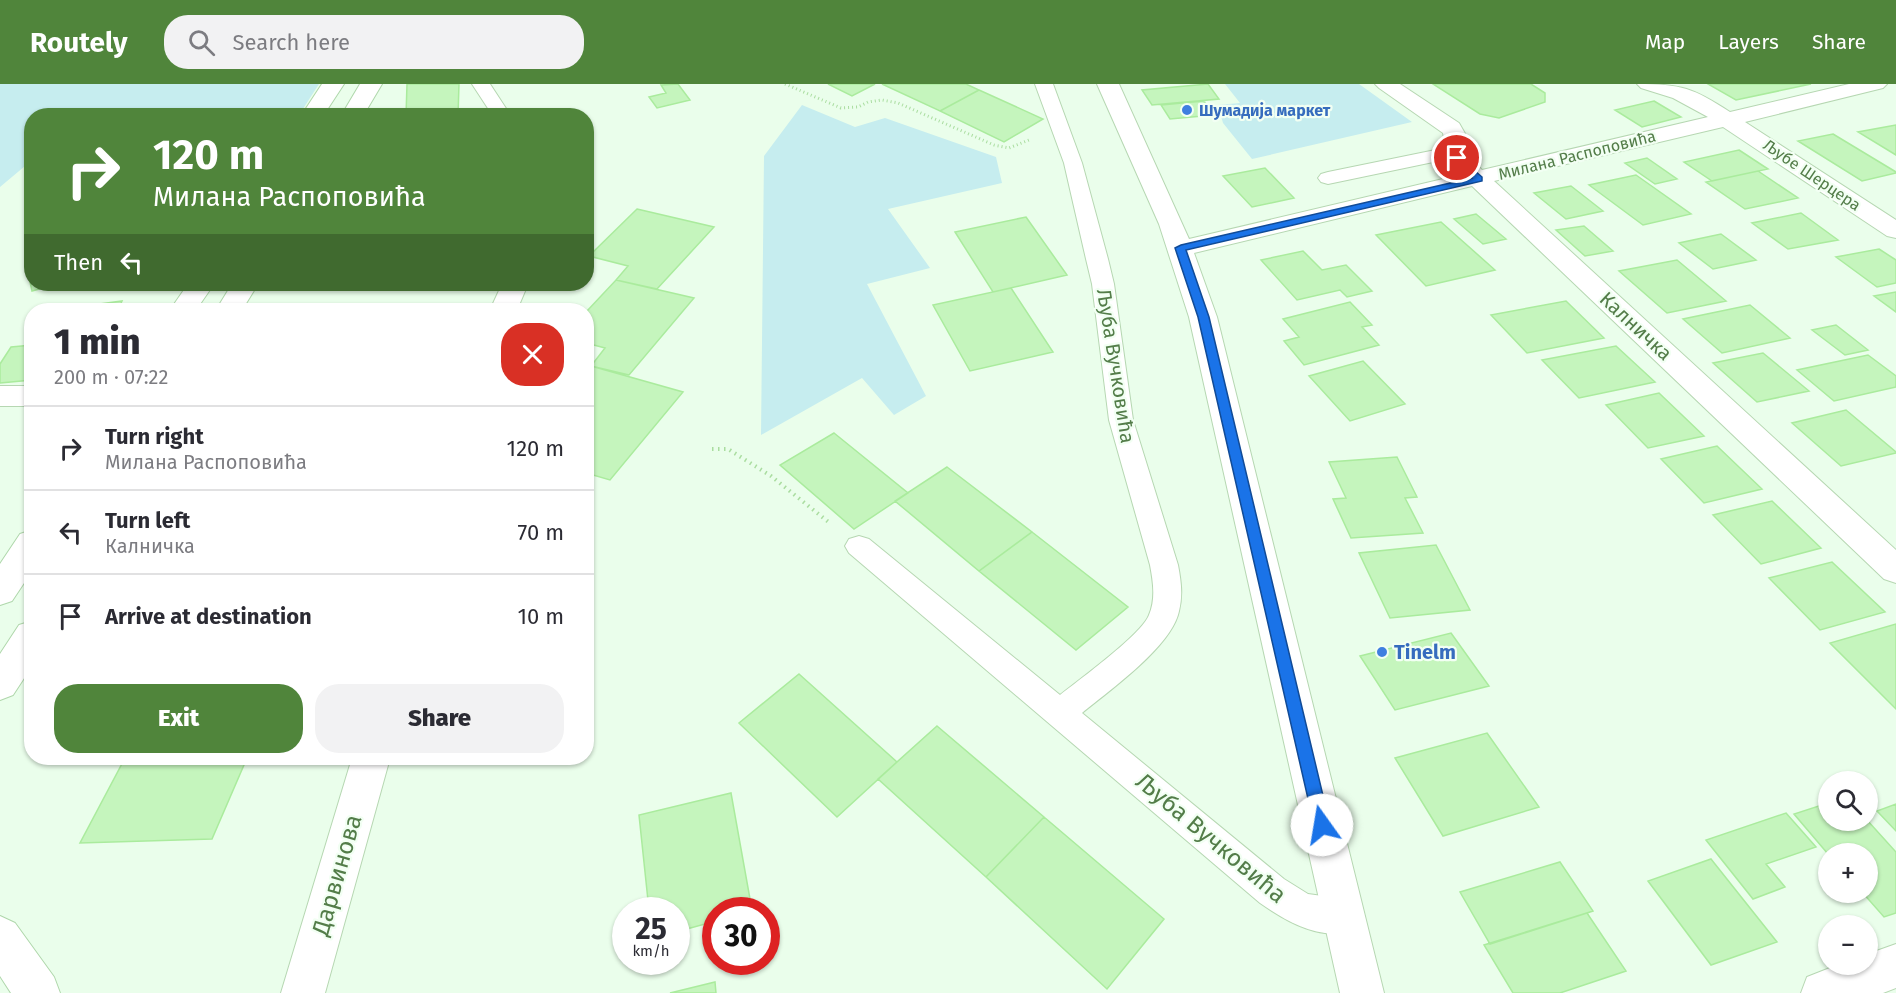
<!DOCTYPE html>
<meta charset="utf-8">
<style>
body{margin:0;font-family:"Fira Sans",sans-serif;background:#f2f2f3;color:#2b2b33;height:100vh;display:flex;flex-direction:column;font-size:22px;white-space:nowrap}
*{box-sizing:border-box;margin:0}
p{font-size:20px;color:#7c7c81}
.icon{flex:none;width:33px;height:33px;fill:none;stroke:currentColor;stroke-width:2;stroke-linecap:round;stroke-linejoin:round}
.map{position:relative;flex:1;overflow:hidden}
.panel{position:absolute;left:24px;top:219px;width:570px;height:462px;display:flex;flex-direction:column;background:#fff;border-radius:24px;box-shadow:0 2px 4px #0004}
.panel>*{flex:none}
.top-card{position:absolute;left:24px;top:24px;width:570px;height:183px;border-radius:24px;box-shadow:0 2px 4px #0004;background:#50853b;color:#fff;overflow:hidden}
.buttons{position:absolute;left:1818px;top:687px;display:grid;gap:12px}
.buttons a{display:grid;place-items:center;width:60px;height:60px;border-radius:50%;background:#fff;box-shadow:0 2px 4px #0004;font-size:30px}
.speed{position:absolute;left:612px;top:813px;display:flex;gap:12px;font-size:30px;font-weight:700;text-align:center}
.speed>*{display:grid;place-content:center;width:78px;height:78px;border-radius:50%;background:#fff;box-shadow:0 2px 4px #0004;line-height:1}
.speed small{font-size:15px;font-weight:400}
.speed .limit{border:9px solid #d22;background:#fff;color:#111}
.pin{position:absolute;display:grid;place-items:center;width:51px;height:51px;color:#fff;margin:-26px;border:3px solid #fff;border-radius:50%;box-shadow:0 2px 6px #0007}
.me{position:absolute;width:66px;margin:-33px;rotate:347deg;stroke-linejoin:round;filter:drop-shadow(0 0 4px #0008)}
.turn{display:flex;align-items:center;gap:21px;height:126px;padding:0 30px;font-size:27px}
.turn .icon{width:78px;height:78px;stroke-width:2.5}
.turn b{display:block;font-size:42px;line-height:51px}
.then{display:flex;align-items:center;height:57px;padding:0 30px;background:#0003;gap:12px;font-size:22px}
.round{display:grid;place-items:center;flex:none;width:63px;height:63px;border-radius:24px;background:#f2f2f3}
.headline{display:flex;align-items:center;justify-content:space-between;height:102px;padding:0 30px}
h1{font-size:36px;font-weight:800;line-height:45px}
.button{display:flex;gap:12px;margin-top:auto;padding:12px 30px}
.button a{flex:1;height:69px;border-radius:24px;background:#50853b;color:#fff;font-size:24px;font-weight:800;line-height:69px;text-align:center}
.button a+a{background:#f2f2f3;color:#2b2b33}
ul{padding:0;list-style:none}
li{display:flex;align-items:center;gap:18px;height:84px;padding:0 30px;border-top:2px solid #e1e1e2}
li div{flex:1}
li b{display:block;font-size:22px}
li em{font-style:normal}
header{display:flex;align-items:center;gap:36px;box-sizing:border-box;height:84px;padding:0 30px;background:#50853b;color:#fff}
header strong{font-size:28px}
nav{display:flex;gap:33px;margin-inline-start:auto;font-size:21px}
.search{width:420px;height:54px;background:#f2f2f3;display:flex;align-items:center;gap:15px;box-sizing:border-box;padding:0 21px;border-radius:24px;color:#7c7c81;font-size:22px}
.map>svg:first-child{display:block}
.green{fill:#c6edef}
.building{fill:#c5f5bd;stroke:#aaeb9d;stroke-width:1.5}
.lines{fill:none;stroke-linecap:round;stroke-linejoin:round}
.lane-casing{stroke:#b6d7b2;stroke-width:2}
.street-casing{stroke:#b6d7b2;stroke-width:2}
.secondary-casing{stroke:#afd7ab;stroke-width:2}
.path-far1{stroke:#aadda0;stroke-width:3;stroke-dasharray:1 3;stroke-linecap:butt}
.path{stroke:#aadda0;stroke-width:4;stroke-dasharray:1.5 4.5;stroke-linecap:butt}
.lane{fill:#fff;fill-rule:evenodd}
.street{fill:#fff;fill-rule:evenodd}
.secondary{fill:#fff;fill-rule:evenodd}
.route{fill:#1a73e8;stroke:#114b97;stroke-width:1.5}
.shop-dot{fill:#3f7fe0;stroke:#f2fff3;stroke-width:2}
.labels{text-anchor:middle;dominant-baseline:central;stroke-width:4.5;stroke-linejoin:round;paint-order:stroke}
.far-shop-label{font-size:16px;font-weight:bold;fill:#366cbe;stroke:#f2fff3;text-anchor:start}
.far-street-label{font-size:16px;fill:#537d49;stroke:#f2fff3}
.street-label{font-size:20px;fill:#537d49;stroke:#f2fff3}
.shop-label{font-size:20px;font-weight:bold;fill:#366cbe;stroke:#f2fff3;text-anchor:start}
.near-street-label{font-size:24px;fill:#537d49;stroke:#f2fff3}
</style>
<header>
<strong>Routely</strong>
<div class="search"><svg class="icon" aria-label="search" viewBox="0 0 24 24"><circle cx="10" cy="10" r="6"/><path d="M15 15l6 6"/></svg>Search here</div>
<nav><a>Map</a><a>Layers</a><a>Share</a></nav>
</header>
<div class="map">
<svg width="1896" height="909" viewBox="0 0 1896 909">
<rect width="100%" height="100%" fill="#eafeeb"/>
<path class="green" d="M0,0H319L299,31L32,32L31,77L0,103Z
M1225,0H1359L1412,38L1252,75L1223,39L1218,21L1240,19Z
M802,21L855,43L885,34L996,73L1002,99L888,125L930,184L867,200L926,312L894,331L862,294L761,351L764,72Z"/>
<path class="building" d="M407,0H459L458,32H406Z
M678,0L690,16L657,24L649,13L666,9L661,1Z
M828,0H875L852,12Z
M882,0H966L979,6L940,27Z
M1208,0L1219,15L1152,21L1142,6Z
M1433,0H1531L1545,9V18L1499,34L1480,30Z
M1708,0H1811L1736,16Z
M979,6L1043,35L1004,58L940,27Z
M1204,17L1213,31L1170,35L1161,21Z
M1654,17L1681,33L1642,43L1615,26Z
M1896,41V71L1858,48Z
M1833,50L1896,88V89L1862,97L1798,57Z
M1739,66L1768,85L1712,97L1684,78Z
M1647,74L1677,95L1655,100L1625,79Z
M1265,84L1294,114L1252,123L1223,92Z
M1758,87L1798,114L1745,125L1706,98Z
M1636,91L1691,130L1643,141L1589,101Z
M1571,102L1603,127L1566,135L1534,109Z
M637,125L714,143L657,205L616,196L628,182L589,172Z
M1801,129L1838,156L1788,165L1752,139Z
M1476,130L1506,155L1483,160L1454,135Z
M1026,133L1067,191L993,208L955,148Z
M1441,138L1495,186L1426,202L1376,151Z
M1584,142L1613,167L1585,172L1556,146Z
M1721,150L1756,176L1713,185L1679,159Z
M1879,165L1896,176V199L1877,203L1836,173Z
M1303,167L1322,186L1346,181L1372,207L1347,213L1340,206L1297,216L1261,176Z
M1677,176L1726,217L1667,229L1619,187Z
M32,188V200H57L32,207L28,189Z
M616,196L694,214L629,291L591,282L605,264L586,259V228Z
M1011,204L1053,268L970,287L933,221Z
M1896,208V228L1874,212Z
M122,217L118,226H83L85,222Z
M1566,217L1604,254L1527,269L1491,231Z
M1350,218L1372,241L1362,243L1379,261L1304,281L1284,257L1299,253L1283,235Z
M1750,221L1790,254L1722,269L1683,235Z
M1836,241L1868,266L1845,271L1812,246Z
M32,261V296L0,299V280L11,263Z
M1616,262L1655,298L1579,314L1542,276Z
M1763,269L1809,307L1757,318L1713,279Z
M1868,271L1896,292V303L1834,317L1797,286Z
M1363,277L1405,320L1350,337L1309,292Z
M591,282L683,308L610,396L586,389V286Z
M1659,309L1704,352L1648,364L1606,321Z
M1846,326L1896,368V369L1841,382L1792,339Z
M834,349L908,409L854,445L780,381Z
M1717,362L1762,405L1704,419L1661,375Z
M1397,373L1417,413L1405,414L1423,449L1351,454L1333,415L1346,414L1329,378Z
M947,383L1032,448L979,487L895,417Z
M1772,417L1821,464L1761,480L1713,431Z
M1032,448L1128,523L1076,566L979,487Z
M1436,461L1470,526L1390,534L1359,469Z
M1832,478L1885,528L1820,546L1769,494Z
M1896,540V625L1830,559Z
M1451,549L1489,602L1395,626L1360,572Z
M799,590L897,678L837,733L739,639Z
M937,642L1044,733L986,793L878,695Z
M1487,649L1539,723L1443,752L1395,674Z
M125,674H247L212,755L80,759Z
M731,709L752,826H716V837L676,848V826H649L639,731Z
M1828,719V736H1867L1896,768V829L1884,833L1862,808H1868V770H1828L1794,730Z
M1896,720V747L1877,727Z
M1786,729L1816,763L1766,780L1785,803L1753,815L1706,756Z
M1044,733L1164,835L1107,905L986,793Z
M1711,775L1777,858L1711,881L1648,797Z
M1560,778L1593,827L1490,860L1460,808Z
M1587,829L1626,887L1560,909H1513L1484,861Z
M715,898L716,909H670Z"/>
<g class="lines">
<defs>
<path id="lane" d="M472,0H490L511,32H493Z
M1035,0H1053L1082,79L1108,175L1114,200L1133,336L1178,481C1181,497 1183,511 1179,527C1172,562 1110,606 1082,629L1284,795L1308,810L1344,815L1356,821L1362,833L1356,845C1323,859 1287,838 1260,819L849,469L845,462L849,455L859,452L869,455L1060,611C1079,596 1142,550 1149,531C1156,515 1153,497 1150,481L1109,336L1092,200L1086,175L1064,79Z
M1455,62L1462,64L1464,68L1462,72L1328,100L1321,98L1318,94L1321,90L1328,88Z"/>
<path id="street" d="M1097,0H1119L1189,155L1460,91L1448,75L1443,49L1379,4L1375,0H1400L1459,39L1467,53L1471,75L1482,86L1708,33L1673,14L1641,4L1637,0C1682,0 1693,4 1730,28L1849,0H1887L1883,4L1745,38L1896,136V154L1887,152L1723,43L1494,97L1896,466V499L1884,495L1472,102L1194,169L1217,233L1384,909H1340L1189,233L1159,140Z
M502,200H528L517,226H490Z
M0,302H32V322H0Z
M352,674H390L325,909H281Z
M1896,860V904L1883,909H1801L1807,893L1840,880H1868V870Z"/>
<path id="secondary" d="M322,0H344L323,32H301Z
M360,0H382L363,32H341Z
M188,200H214L196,226H170Z
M232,200H258L242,226H216Z
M32,446V487L12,517L0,521V480L20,450Z
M32,537V582L13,611L0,616V570L19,541Z
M0,832L15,839L54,893L60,909H11L0,892Z"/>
</defs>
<use href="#lane" class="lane-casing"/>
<use href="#street" class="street-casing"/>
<use href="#secondary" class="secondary-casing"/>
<path class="path-far1" d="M785,0L841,24L858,23L868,18L882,16L898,19L994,61L1009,64L1029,56"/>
<path class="path" d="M712,365H728L771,392L831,440"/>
<use href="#lane" class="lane"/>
<use href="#street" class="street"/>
<use href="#secondary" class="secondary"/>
</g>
<path class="route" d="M1457,71L1482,93V97L1186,166L1209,233L1330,741L1328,746L1322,749L1316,746L1314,741L1198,233L1175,164L1181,161L1472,94L1453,74Z"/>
<g class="shop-dot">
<circle cx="1187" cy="26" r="6"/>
<circle cx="1382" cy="568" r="6"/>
</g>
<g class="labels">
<g class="far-shop-label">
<text x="1199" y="26">Шумадија маркет</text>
</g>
<g class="far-street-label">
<text transform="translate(1577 71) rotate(-14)">Милана Распоповића</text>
<text transform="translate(1812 91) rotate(34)">Љубе Шерцера</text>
</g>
<g class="street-label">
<text transform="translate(1636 242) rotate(43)">Калничка</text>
<text transform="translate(1116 282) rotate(81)">Љуба Вучковића</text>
</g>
<g class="shop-label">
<text x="1394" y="568">Tinelm</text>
</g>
<g class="near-street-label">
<text transform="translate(1211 754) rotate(40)">Љуба Вучковића</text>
<text transform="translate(337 791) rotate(-74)">Дарвинова</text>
</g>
</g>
</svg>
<div class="buttons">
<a><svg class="icon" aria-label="search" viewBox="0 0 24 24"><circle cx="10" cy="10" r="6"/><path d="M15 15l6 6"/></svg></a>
<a>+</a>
<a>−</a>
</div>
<div class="speed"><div>25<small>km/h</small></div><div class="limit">30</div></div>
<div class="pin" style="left:1457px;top:74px;background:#d93025"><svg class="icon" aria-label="arrive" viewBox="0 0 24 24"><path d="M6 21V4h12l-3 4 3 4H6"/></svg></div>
<svg class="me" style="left:1322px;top:741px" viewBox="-20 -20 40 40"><circle r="19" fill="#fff"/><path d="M0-13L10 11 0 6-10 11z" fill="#1a73e8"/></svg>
<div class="top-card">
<div class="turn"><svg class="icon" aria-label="right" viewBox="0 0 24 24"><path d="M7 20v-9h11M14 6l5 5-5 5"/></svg><div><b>120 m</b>Милана Распоповића</div></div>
<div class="then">Then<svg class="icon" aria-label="left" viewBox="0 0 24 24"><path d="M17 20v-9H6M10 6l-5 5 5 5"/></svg></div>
</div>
<section class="panel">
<div class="headline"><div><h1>1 min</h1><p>200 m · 07:22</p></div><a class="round" style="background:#d93025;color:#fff"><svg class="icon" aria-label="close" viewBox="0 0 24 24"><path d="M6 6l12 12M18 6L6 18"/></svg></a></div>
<ul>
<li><svg class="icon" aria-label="right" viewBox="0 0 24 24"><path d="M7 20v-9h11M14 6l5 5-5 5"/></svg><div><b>Turn right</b><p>Милана Распоповића</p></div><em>120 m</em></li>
<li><svg class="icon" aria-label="left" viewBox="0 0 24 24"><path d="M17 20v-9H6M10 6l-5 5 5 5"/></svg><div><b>Turn left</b><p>Калничка</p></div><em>70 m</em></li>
<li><svg class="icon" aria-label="arrive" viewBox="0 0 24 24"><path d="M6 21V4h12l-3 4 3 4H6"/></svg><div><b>Arrive at destination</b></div><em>10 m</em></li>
</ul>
<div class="button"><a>Exit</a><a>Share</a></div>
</section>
</div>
